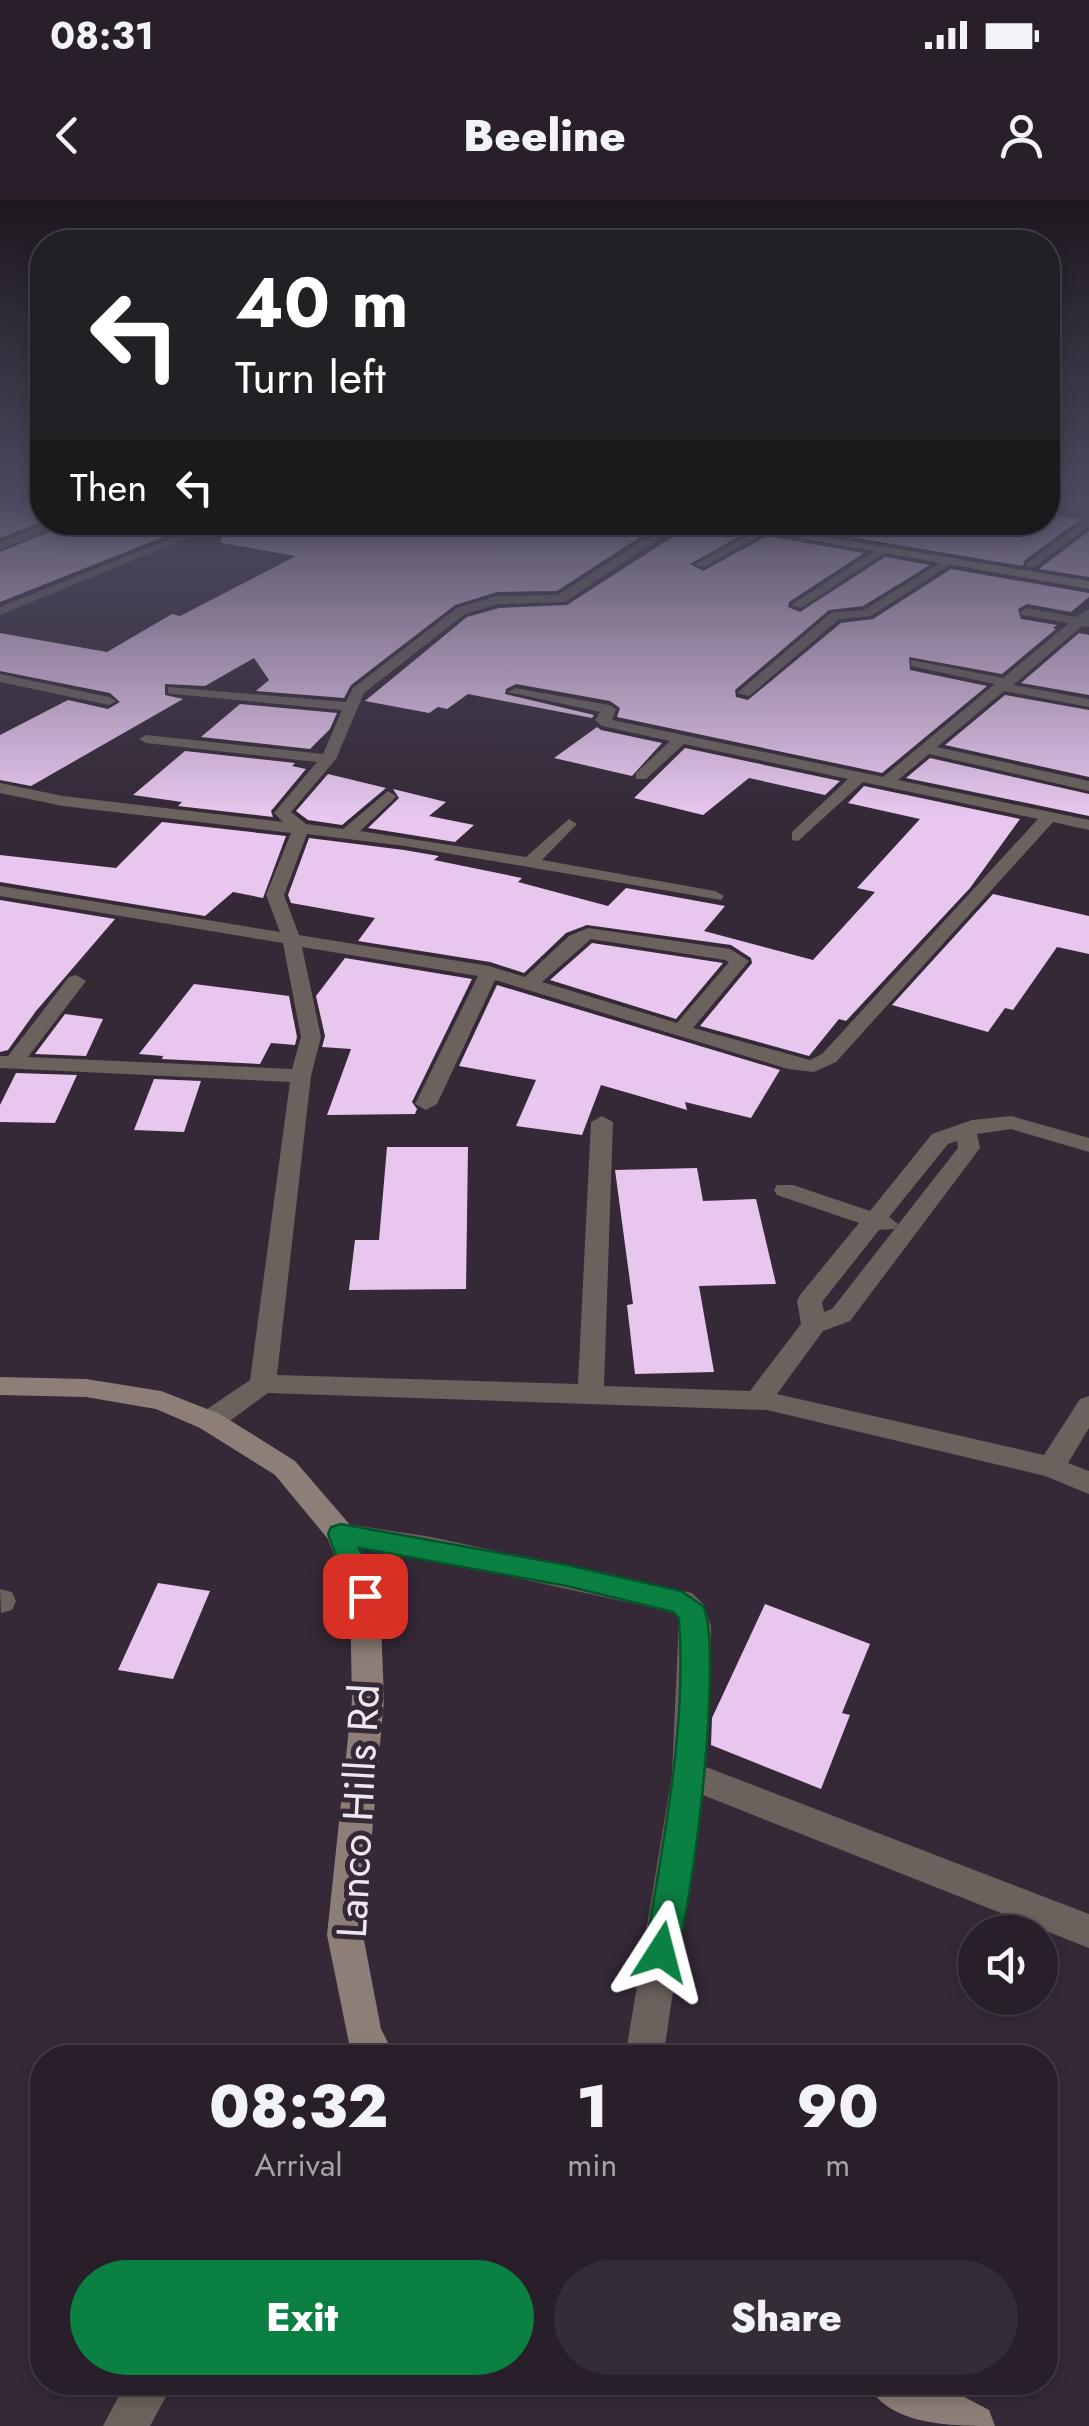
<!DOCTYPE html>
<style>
body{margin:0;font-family:Jost,sans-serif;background:#342c36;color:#f1f3f6;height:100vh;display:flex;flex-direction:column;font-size:38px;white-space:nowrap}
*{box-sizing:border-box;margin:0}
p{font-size:32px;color:#a5a2a8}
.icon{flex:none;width:55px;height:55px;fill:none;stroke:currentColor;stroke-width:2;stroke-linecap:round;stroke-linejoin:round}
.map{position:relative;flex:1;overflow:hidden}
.sheet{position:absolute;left:30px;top:1845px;width:1028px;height:350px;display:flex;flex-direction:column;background:#281f2a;border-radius:40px;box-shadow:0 5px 15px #0003,0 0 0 2px #443d47}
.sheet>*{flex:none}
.guide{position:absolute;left:30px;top:30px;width:1030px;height:305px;border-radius:40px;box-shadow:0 5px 15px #0003,0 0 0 2px #443d47;background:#202124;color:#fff;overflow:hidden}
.fabs{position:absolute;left:958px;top:1715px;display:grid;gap:20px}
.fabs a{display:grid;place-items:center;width:100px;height:100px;border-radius:50%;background:#281f2a;box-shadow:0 5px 15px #0003,0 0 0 2px #443d47;font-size:50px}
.pin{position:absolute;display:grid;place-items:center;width:85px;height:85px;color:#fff;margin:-42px;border-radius:20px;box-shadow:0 5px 15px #0006}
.me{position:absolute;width:110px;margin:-55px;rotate:9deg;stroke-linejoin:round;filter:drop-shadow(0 0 8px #0008)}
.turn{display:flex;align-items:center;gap:35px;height:210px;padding:0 40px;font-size:45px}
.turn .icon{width:130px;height:130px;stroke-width:2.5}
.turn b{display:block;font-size:70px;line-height:85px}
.then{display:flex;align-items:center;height:95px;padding:0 40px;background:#0003;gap:20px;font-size:38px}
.eta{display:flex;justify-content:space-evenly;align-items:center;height:170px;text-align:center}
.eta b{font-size:60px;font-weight:800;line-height:70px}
.action{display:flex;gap:20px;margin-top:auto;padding:20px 40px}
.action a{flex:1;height:115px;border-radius:60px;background:#0b8043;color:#fff;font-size:40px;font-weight:800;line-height:115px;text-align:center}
.action a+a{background:#342c36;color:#f1f3f6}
.status{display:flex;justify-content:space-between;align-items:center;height:70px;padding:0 50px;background:#281f2a;direction:ltr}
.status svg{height:28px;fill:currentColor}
header{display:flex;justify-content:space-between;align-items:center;height:130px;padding:0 40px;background:#281f2a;font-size:45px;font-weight:800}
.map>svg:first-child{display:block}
.building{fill:#e7c7ed}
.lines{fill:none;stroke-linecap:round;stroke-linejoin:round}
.street{fill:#6b625d;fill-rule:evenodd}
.secondary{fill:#8d7f77;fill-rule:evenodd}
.route{fill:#0b8043;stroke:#07532c;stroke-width:2.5}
.labels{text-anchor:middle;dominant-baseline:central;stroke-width:10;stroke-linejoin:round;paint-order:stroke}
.near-street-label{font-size:42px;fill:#efe7f0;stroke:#352938}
</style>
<div class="status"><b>08:31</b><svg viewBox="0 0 49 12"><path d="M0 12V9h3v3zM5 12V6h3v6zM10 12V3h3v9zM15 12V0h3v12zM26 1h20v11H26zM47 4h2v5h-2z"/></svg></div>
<header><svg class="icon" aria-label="back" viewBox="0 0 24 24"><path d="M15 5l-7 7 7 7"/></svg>Beeline<svg class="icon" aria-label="person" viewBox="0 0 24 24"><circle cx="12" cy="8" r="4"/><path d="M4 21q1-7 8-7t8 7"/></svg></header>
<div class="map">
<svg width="1089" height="2226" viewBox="0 0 1089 2226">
<rect width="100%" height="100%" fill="#352938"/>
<path class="building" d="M0,303H42V322L0,338Z
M1048,314L1081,319L1025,360L1023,366L763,322H1048Z
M74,322H196V324L0,402V352Z
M230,322H576L646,333L557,391L497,392L455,405L351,485L344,498L256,491L269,480L254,458L205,486L165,484V495L183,499L31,586L0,580V535L68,500L108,509L120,502L110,493L0,471V433L107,452L172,414L180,416L296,356L221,343L222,328Z
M688,327L740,336L690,364L703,371L767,336L864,353L789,402L788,407L800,412L885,357L930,365L863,406L829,410L735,490L736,497L748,500L841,423L873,419L951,369L1089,393V397L1071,412L1027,404L1018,409L1021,419L1057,425L1053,428L1056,429L1002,474L909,457L910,470L987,486L882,573L617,517L620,508L610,501L516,484L506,489L505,494L594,515L592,518L468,494L447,509L438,507L429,513L365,501L467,417L499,408L567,405Z
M1089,331V377L1039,369Z
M1079,433L1089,435V495L1021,483Z
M1005,495L1089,510V577L945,545Z
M240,504L337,513L330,529L310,549L201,537Z
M597,527L601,530L662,543L632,576L554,558Z
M685,548L840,581L825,595L749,578L703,615L634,598Z
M185,551L295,563L292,566L306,569L271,611L273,617L178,606L182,602L133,595Z
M930,558L1089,594V616L906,578Z
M328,574L386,588L342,625L308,620L296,611Z
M864,586L1020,619L970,688L846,821L839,819L809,856L700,826L752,763L751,758L731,745L587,725L566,733L524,773L490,762L358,741L375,718L291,703L288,695L309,638L404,650L439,656L434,660L522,678L518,682L608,706L626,688L725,706L704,731L813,760L875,692L857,688L920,619L848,603Z
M393,589L446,602L429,616L474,625L455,642L368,628L399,598Z
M162,622L286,636L263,698L233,692L205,716L0,682V655L116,668Z
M993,694L1089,716V754L1057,747L1013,810L1005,808L988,832L892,805Z
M0,700L115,719L36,811L8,850L0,852Z
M592,743L723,763L676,819L550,780Z
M345,758L472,779L412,902L417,909L415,914L327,915L351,849L322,847L325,836L316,796Z
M194,784L289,796L297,837L295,845L271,843L260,864L162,859L163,856L139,854Z
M497,785L780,870L751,918L685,902L687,910L601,885L582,935L516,926L536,880L459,866Z
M65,814L103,819L86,856L35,854Z
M16,873L77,875L55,923L0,922V905Z
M154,879L201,881L184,932L134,930Z
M387,947H468L466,1089L349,1090L355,1040H379Z
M697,968L703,1001L756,999L776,1084L699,1086L714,1172L635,1174L627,1105L633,1104L615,970Z
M158,1383L210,1391L173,1479L118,1470Z
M765,1404L870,1444L842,1513L850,1515L821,1589L711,1545L712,1518Z"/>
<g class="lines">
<path class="street" d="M1089,318V326L1035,367H1027V363Z
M54,322H71L0,349V342Z
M211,322H227L0,415V407Z
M671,322H684L565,402L498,404L465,414L364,493L336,559L291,612L306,624L343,629L388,591L396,596L394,599L360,631L526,657L569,619L577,624L542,660L715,691L724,696L721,700L405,646L307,634L284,695L299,735L489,766L525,777L569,736L588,728L730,749L749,761L693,828L810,860L822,854L1038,619L863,582L798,641L792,640V632L848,579L684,544L646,579H636V573L670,541L602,526L595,520L600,512L508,492L515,488L609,505L616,509L612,520L883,577L995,484L911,466V460L1003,478L1069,423L1022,415L1020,412L1026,408L1076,417L1089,409V427L1082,426L1013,485L1089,499V507L1004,491L937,547L1089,581V591L929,554L898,580L1089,620V630L1053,622L836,862L814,872L788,869L495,780L437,904L426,910L415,904L478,776L302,747L321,837L311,876L277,1175L578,1184L591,922L602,916L613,922L604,1186L750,1191L801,1124L797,1101L800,1095L859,1023L777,995L774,990L777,985H793L870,1011L932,934L972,920L1011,916L1089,938V952L1011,929L977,934L980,948L850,1121L823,1131L777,1194L1044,1255L1080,1199L1089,1196V1228L1068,1263L1089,1271V1294L1045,1276L767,1210L268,1193L220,1228H200L197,1221L200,1214L250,1180L290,882L0,868V856H8L69,777L76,775L86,781L28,857L292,869L301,837L283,743L0,696V686L280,732L266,695L291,633L63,606L0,593V583L63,596L283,622L274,613L317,562L146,543L139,539L146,535L323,554L342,510L173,494L168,493V487L346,502L353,488L457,408L497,396L558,395ZM591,739L725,760L729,762L677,823L542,782ZM957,941L958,948L832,1109L824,1112L822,1102L879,1030L894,1029L898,1024L889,1017L948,944Z
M761,328L765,333L704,367L694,365Z
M876,350L886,352L801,408L791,405Z
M943,361L953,363L871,416L839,419L749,496L737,493L831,413L864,410Z
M0,474L109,497L116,501L109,505L0,482Z
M341,1323L431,1337L692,1393L704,1405L711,1427L706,1567L1089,1714V1748L703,1595L663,1858H625L672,1575L679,1419L672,1412L431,1359L331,1342L327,1334L331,1326Z
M0,1389L12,1392L16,1401L12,1410L1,1413Z
M126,2182H174L150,2226H103Z"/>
<path class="secondary" d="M709,322H737L1089,381V389Z
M0,1177L86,1179L161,1191L220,1214L295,1261L351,1326L380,1396L384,1500L363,1735L381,1829L396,1858H355L350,1848L327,1735L352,1500L350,1396L328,1339L275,1275L200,1228L156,1209L86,1197L0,1195Z
M867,2182H936L989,2210L995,2226C953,2226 886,2226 867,2182Z"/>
</g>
<linearGradient id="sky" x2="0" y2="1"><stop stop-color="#1d171f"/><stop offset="0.49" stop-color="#4b495e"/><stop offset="1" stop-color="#4b495e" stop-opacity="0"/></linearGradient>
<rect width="1089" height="614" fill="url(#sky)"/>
<path class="route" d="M341,1324L567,1365L681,1391L703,1406C724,1447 693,1717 673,1763L661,1768L650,1763L645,1752C663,1641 687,1530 679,1418L673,1412L567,1386L359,1348L378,1396L374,1404L365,1407L355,1404L351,1396L328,1334L331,1327Z"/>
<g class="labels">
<g class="near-street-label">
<text transform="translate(358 1611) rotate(-87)">Lanco Hills Rd</text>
</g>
</g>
</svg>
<div class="fabs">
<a><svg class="icon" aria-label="sound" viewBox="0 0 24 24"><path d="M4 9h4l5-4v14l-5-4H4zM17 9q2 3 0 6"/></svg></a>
</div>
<div class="pin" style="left:365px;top:1396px;background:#d93025"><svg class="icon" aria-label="arrive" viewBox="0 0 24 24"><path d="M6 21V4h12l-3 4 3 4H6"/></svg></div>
<svg class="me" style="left:661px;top:1752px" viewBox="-20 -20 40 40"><path d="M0-17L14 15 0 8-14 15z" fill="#0b8043" stroke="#fff" stroke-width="4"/></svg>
<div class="guide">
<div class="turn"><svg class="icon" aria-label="left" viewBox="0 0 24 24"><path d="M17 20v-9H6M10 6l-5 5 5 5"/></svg><div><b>40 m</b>Turn left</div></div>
<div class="then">Then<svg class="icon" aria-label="left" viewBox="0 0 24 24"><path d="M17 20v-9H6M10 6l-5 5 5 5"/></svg></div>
</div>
<section class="sheet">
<div class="eta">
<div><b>08:32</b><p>Arrival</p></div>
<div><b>1</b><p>min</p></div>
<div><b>90</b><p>m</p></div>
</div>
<div class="action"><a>Exit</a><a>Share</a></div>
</section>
</div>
